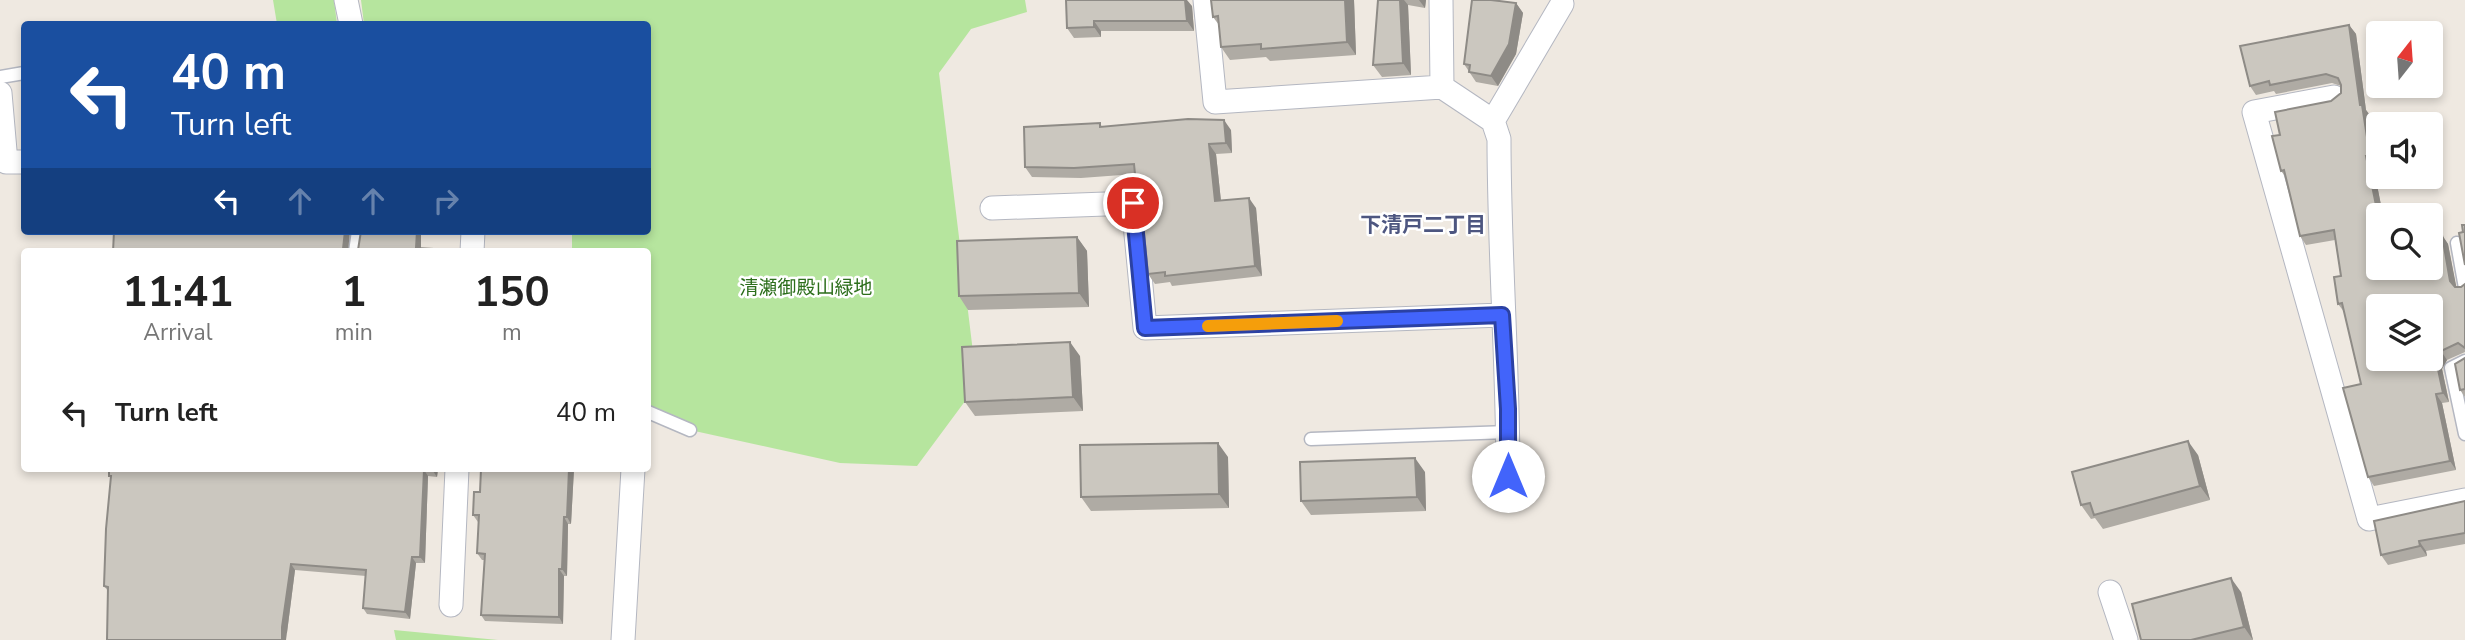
<!DOCTYPE html>
<meta charset="utf-8">
<style>
body{margin:0;font-family:"Nunito Sans","Noto Sans JP",sans-serif;background:#f6f6f6;color:#222;height:100vh;display:flex;flex-direction:column;font-size:26px;white-space:nowrap}
*{box-sizing:border-box;margin:0}
p{font-size:23px;color:#767676}
.icon{flex:none;width:38px;height:38px;fill:none;stroke:currentColor;stroke-width:2;stroke-linecap:round;stroke-linejoin:round}
.map{position:relative;flex:1;overflow:hidden}
.details{position:absolute;left:21px;top:248px;width:630px;height:224px;display:flex;flex-direction:column;background:#fff;border-radius:7px;box-shadow:0 4px 10px #0003}
.details>*{flex:none}
.banner{position:absolute;left:21px;top:21px;width:630px;height:214px;border-radius:7px;box-shadow:0 4px 10px #0003;background:#1a4fa0;color:#fff;overflow:hidden}
.needle{width:46px;rotate:17deg}
.buttons{position:absolute;left:2366px;top:21px;display:grid;gap:14px}
.buttons a{display:grid;place-items:center;width:77px;height:77px;border-radius:7px;background:#fff;box-shadow:0 4px 10px #0003;font-size:35px}
.pin{position:absolute;display:grid;place-items:center;width:60px;height:60px;color:#fff;margin:-30px;border:4px solid #fff;border-radius:50%;box-shadow:0 2px 7px #0007}
.me{position:absolute;width:77px;margin:-38px;rotate:0deg;stroke-linejoin:round;filter:drop-shadow(0 0 5px #0008)}
.turn{display:flex;align-items:center;gap:24px;height:147px;padding:0 35px;font-size:32px}
.turn .icon{width:91px;height:91px;stroke-width:2.5}
.turn b{display:block;font-size:49px;line-height:60px}
.lanes{display:flex;align-items:center;height:66px;padding:0 35px;background:#0003;justify-content:center;gap:35px;direction:ltr}
.lanes .off{opacity:.35}
.eta{display:flex;justify-content:space-evenly;align-items:center;height:119px;text-align:center}
.eta b{font-size:42px;font-weight:700;line-height:49px}
ul{padding:0;list-style:none}
li{display:flex;align-items:center;gap:21px;height:91px;padding:0 35px}
li div{flex:1}
li b{display:block;font-size:26px}
li em{font-style:normal}
.map>svg:first-child{display:block}
.green{fill:#b6e59e}
.lines{fill:none;stroke-linecap:round;stroke-linejoin:round}
.service-casing{stroke:#b4b7c1;stroke-width:15}
.minor-casing{stroke:#b4b7c1;stroke-width:25}
.service{stroke:#fff;stroke-width:12}
.minor{stroke:#fff;stroke-width:23}
.wall{fill:#afaba4}
.shaded-wall{fill:#8e8b86}
.building{fill:#cbc7bf;stroke:#8e8b86;stroke-width:2;fill-rule:evenodd}
.route-casing{stroke:#2b41a3;stroke-width:18}
.route{stroke:#4264fb;stroke-width:12}
.slow{stroke:#f59e0b;stroke-width:12}
.labels{text-anchor:middle;dominant-baseline:central;stroke-width:5;stroke-linejoin:round;paint-order:stroke}
.park-label{font-size:19px;fill:#2c6e1b;stroke:#fff}
.neighbourhood-label{font-size:21px;font-weight:bold;fill:#4d5680;stroke:#fff}
</style>
<div class="map">
<svg width="2465" height="640" viewBox="0 0 2465 640">
<rect width="100%" height="100%" fill="#efe9e1"/>
<path class="green" d="M273,0H334L337,24H277Z
M361,0H1025L1027,12L971,29L939,73L977,385L917,466L840,463L690,430L648,412V252H572V231H648V24H364Z
M394,630L498,640H396Z"/>
<g class="lines">
<defs>
<path id="service" d="M0,77L24,73
M2457,243L2465,288
M355,252L358,231
M2465,361L2451,368L2465,434
M648,412L690,430
M1311,439L1508,432"/>
<path id="minor" d="M346,0L351,24
M1205,0L1215,102L1442,87L1441,0
M1442,87L1493,121L1562,4
M0,93L6,162H24
M2334,97L2254,112L2369,519L2465,500
M1493,121L1499,139C1499,251 1508,363 1508,476
M992,208L1133,203L1145,328L1502,315
M472,252L473,231
M2110,592L2126,640
M451,605L457,469
M623,640L633,469"/>
</defs>
<use href="#service" class="service-casing"/>
<use href="#minor" class="minor-casing"/>
<use href="#service" class="service"/>
<use href="#minor" class="minor"/>
</g>
<path class="wall" d="M1066,0L1192,6L1194,31H1101V37L1074,38L1067,28Z
M1211,0H1354L1356,55L1270,61L1266,57L1230,60L1221,47L1219,25L1213,17Z
M1378,0H1426L1425,8L1408,5L1411,75L1382,77L1373,65Z
M1516,3L1523,13L1516,54L1498,86L1476,82L1464,64Z
M2349,25L2356,34L2366,110L2369,114L2376,165H2373L2383,215H2378V268L2442,235L2448,244L2456,287H2461L2465,284V352L2447,360L2442,369L2449,402L2442,403L2456,470L2374,486L2368,477L2361,384L2345,313L2338,304L2341,276L2335,240L2306,245L2300,236L2285,176L2281,171L2280,135L2331,101L2341,93V86L2332,83L2276,94L2274,91L2256,95L2250,86Z
M1100,123L1102,127L1231,130L1232,153L1216,154L1221,201L1256,208L1262,276L1172,286L1170,282L1155,284L1148,274L1140,192L1135,174L1081,178L1032,177L1025,167Z
M1077,237L1087,251L1089,307L968,310L959,296Z
M1080,356L1083,411L975,416L965,402Z
M2465,358V397L2460,390Z
M2198,455L2210,500L2103,529L2095,518L2091,519L2081,505Z
M1228,457L1229,508L1091,511L1081,497Z
M438,469L437,477L428,476L425,563H416L410,619L367,614L363,608L366,576L295,570L287,633L108,591L104,586L111,478L109,476Z
M574,469L571,524H568L567,576H564L563,624L485,621L481,615L485,560H482L477,553L479,522H478L473,515L480,492Z
M1425,472L1426,511L1311,515L1301,501Z
M2465,501V544L2426,551L2427,556L2388,565L2381,555Z
M2241,592L2253,640H2141Z"/>
<path class="shaded-wall" d="M1185,0H1187L1192,6L1194,31L1187,21Z
M1345,0H1354L1356,55L1347,42Z
M1400,0H1404L1408,5L1411,75L1403,63Z
M1419,0H1426L1425,8Z
M1516,3L1523,13L1516,54L1498,86L1491,76Z
M1094,21L1101,31V37L1094,27Z
M2349,25L2356,34L2366,110L2369,114L2376,165L2370,156L2360,105Z
M1224,120L1231,130L1232,153L1226,143Z
M1209,144L1216,154L1222,211L1215,201Z
M2366,156L2373,165L2383,215H2378Z
M1249,198L1256,208L1262,276L1255,266Z
M345,231H350L348,252H345L343,249Z
M417,231H421V252L416,248Z
M2442,235L2448,244L2457,290L2450,281Z
M1077,237L1087,251L1089,307L1079,293Z
M1070,342L1080,356L1083,411L1073,397Z
M2441,351L2447,360L2442,369L2449,402L2443,393L2436,360Z
M2436,394L2442,403L2456,470L2450,461Z
M2188,441L2198,455L2210,500L2200,486Z
M1218,443L1228,457L1229,508L1219,494Z
M1415,458L1425,472L1426,511L1417,497Z
M433,469H438L437,477L433,471Z
M569,469H574L571,524L567,517Z
M424,470L428,476L425,563L420,557Z
M564,517L568,524L567,576L562,569Z
M2419,541L2426,551L2427,556L2420,546Z
M412,557L416,563L410,619L405,612Z
M291,564L295,570L286,640H282V627Z
M559,569L564,576L563,624L559,617Z
M2231,578L2241,592L2253,640L2244,627Z"/>
<path class="building" d="M1066,0H1185L1187,21H1094V27L1067,28Z
M1211,0H1345L1347,42L1261,49V44L1221,47L1218,16L1213,17Z
M1378,0H1400L1403,63L1373,65Z
M1472,0H1491L1516,3L1509,44L1491,76L1469,72L1470,65L1464,64Z
M2349,25L2360,105H2362L2370,156H2366L2378,215V268H2431V237L2442,235L2450,281L2455,287H2461L2465,284V348L2458,343L2441,351L2436,360L2443,393L2436,394L2450,461L2368,477L2343,388L2361,384L2342,303L2338,304L2334,277L2341,276L2334,230L2300,236L2284,170L2281,171L2272,136L2280,135L2275,112L2331,101L2341,93V85L2338,78L2326,74L2270,85L2269,81L2250,86L2240,46ZM2378,306H2431V359H2378Z
M1188,119L1224,120L1226,143L1209,144L1215,201L1249,198L1255,266L1165,276V272L1148,274L1140,192L1136,184L1134,164L1074,168L1025,167L1024,127L1100,123V127Z
M2462,225H2465V265L2459,233L2463,232Z
M114,231H345L343,249L346,252H113Z
M361,231H417L416,248L433,249V252H354L358,250Z
M1077,237L1079,293L959,296L957,241Z
M1070,342L1073,397L965,402L962,347Z
M2465,358V389L2460,390L2455,364Z
M2188,441L2200,486L2094,515L2090,503L2081,505L2072,472Z
M1218,443L1219,494L1081,497L1080,445Z
M1415,458L1417,497L1301,501L1300,462Z
M109,469H433V471L424,470L420,557H412L405,612L363,608L366,570L291,564L282,627V640H107L108,587L104,586L106,529L111,476H109Z
M481,469H569L567,517H564L562,569H559V617L481,615L485,554L477,553L479,515H473L474,492H480Z
M2465,501V533L2419,541L2420,546L2381,555L2374,521Z
M2231,578L2244,627L2191,640H2141L2132,604Z"/>
<g class="lines">
<defs>
<path id="route" d="M1133,203L1145,328L1502,315L1508,409V476"/>
</defs>
<use href="#route" class="route-casing"/>
<use href="#route" class="route"/>
<path class="slow" d="M1208,326L1337,321"/>
</g>
<g class="labels">
<g class="park-label">
<text x="806" y="288">清瀬御殿山緑地</text>
</g>
<g class="neighbourhood-label">
<text x="1423" y="225">下清戸二丁目</text>
</g>
</g>
</svg>
<div class="buttons">
<a><svg class="needle" viewBox="-14 -14 28 28"><path d="M0-13l5 13h-10z" fill="#e53935"/><path d="M0 13l5-13h-10z" fill="#767676"/></svg></a>
<a><svg class="icon" aria-label="sound" viewBox="0 0 24 24"><path d="M4 9h4l5-4v14l-5-4H4zM17 9q2 3 0 6"/></svg></a>
<a><svg class="icon" aria-label="search" viewBox="0 0 24 24"><circle cx="10" cy="10" r="6"/><path d="M15 15l6 6"/></svg></a>
<a><svg class="icon" aria-label="layers" viewBox="0 0 24 24"><path d="M12 4l9 5-9 5-9-5zM3 14l9 5 9-5"/></svg></a>
</div>
<div class="pin" style="left:1133px;top:203px;background:#d93025"><svg class="icon" aria-label="arrive" viewBox="0 0 24 24"><path d="M6 21V4h12l-3 4 3 4H6"/></svg></div>
<svg class="me" style="left:1508px;top:476px" viewBox="-20 -20 40 40"><circle r="19" fill="#fff"/><path d="M0-13L10 11 0 6-10 11z" fill="#4264fb"/></svg>
<div class="banner">
<div class="turn"><svg class="icon" aria-label="left" viewBox="0 0 24 24"><path d="M17 20v-9H6M10 6l-5 5 5 5"/></svg><div><b>40 m</b>Turn left</div></div>
<div class="lanes"><svg class="icon" aria-label="left" viewBox="0 0 24 24"><path d="M17 20v-9H6M10 6l-5 5 5 5"/></svg><svg class="icon off" aria-label="ahead" viewBox="0 0 24 24"><path d="M12 20V5M6 11l6-6 6 6"/></svg><svg class="icon off" aria-label="ahead" viewBox="0 0 24 24"><path d="M12 20V5M6 11l6-6 6 6"/></svg><svg class="icon off" aria-label="right" viewBox="0 0 24 24"><path d="M7 20v-9h11M14 6l5 5-5 5"/></svg></div>
</div>
<section class="details">
<div class="eta">
<div><b>11:41</b><p>Arrival</p></div>
<div><b>1</b><p>min</p></div>
<div><b>150</b><p>m</p></div>
</div>
<ul>
<li><svg class="icon" aria-label="left" viewBox="0 0 24 24"><path d="M17 20v-9H6M10 6l-5 5 5 5"/></svg><div><b>Turn left</b></div><em>40 m</em></li>
</ul>
</section>
</div>
